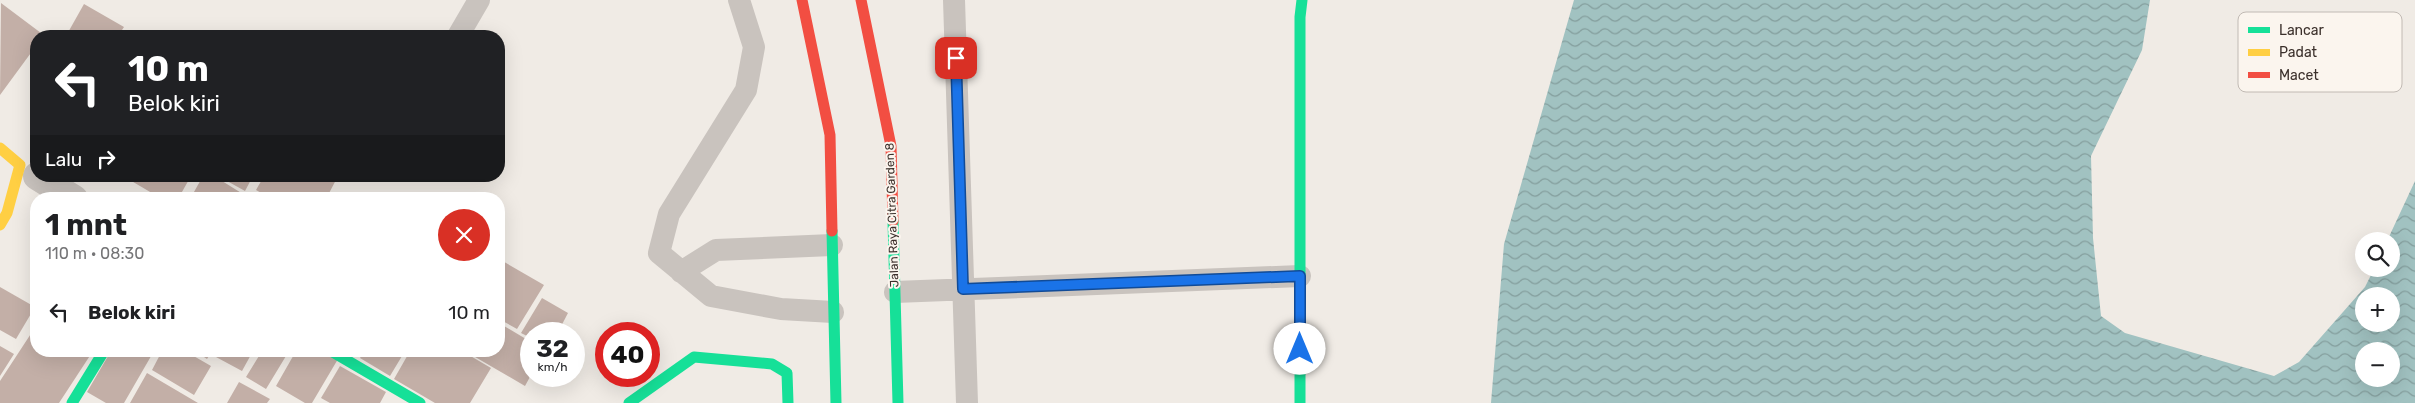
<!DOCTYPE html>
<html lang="id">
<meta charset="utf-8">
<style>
body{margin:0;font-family:Rubik,sans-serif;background:#f6f6f6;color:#202124;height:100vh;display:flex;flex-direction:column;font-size:19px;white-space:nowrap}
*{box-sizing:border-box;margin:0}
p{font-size:16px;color:#757577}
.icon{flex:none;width:28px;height:28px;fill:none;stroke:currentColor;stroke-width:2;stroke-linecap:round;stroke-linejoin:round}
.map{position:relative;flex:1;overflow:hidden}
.side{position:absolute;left:30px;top:192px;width:475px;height:165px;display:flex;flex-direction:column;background:#fff;border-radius:20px;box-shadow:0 5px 20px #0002}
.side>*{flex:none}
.guide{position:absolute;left:30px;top:30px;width:475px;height:152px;border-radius:20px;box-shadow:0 5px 20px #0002;background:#202124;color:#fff;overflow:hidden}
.fabs{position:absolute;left:2355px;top:232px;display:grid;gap:10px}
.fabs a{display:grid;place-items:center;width:45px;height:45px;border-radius:50%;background:#fff;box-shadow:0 5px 20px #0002;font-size:25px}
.speed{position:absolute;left:520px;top:322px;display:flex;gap:10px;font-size:25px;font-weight:700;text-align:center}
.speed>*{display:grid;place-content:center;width:65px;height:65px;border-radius:50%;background:#fff;box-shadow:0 5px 20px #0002;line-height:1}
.speed small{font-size:12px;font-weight:400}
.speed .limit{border:8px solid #d22;background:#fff;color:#111}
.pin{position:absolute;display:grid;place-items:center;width:42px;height:42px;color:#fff;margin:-21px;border-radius:10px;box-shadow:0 2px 8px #0006}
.me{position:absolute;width:55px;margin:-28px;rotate:0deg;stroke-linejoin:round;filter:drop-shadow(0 0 4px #0008)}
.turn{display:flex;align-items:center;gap:18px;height:105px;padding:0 15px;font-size:22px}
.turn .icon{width:65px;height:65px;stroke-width:2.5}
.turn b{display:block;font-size:35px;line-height:42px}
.then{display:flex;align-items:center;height:48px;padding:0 15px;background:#0003;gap:10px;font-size:19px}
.round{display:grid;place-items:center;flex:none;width:52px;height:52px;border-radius:26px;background:#f6f6f6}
.overview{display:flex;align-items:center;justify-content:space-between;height:85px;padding:0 15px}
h1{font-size:30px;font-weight:700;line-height:38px}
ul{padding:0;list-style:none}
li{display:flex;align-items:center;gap:15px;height:70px;padding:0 15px}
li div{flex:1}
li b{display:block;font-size:19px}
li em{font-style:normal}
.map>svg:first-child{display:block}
.water{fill:url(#water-waves);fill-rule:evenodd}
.building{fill:#c3afa7}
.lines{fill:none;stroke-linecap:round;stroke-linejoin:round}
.lane{stroke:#c9c3be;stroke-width:22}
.street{stroke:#c9c3be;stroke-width:28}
.fast{stroke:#16e098;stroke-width:11}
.slow{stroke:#ffcf43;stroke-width:11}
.jam{stroke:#f24e42;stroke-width:11}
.route-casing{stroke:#114b97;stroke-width:12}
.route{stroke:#1a73e8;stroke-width:9}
.labels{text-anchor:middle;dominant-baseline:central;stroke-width:4;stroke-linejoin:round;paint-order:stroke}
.street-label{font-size:12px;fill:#3b302b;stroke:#fbf5ee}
.key{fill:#fbf5ee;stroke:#c1bab4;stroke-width:1}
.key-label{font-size:14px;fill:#3b302b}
</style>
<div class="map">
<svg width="2415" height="403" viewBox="0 0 2415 403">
<defs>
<pattern id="water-waves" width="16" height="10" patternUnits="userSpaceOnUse" patternTransform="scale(1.25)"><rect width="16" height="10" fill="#a1c2c1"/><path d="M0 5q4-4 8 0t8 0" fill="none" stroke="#849e9d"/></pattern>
</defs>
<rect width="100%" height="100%" fill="#f0ebe5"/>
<path class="water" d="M1574,0H2150L2142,50L2091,156L2093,238L2101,316L2125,333L2274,376L2299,362L2365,287L2374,269H2391V241H2387L2415,181V403H1491L1504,244ZM2364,296H2391V324H2364ZM2364,351H2391V379H2364Z"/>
<path class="building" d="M1,3L45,36H36V46L0,95Z
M84,4L124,27L118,36H66Z
M123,176H191L178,199H162Z
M203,176H214L251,199H190Z
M218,176H253L245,191Z
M264,176H338L326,199H272L256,190Z
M499,259L544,285L517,329L499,319Z
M0,287L35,307L16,339L0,330Z
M542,298L568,313L557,334H531V338L521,333Z
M499,323L531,342V375L525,386L470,354L472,351H499Z
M36,326V351H93L59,403H0V381Z
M0,346L14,354L0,376Z
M111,351H154L124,403H106L87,392Z
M162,351H185L211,366L194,395L152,370Z
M195,351H212L207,359Z
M219,351H253L242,371L216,357Z
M262,351H289L266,389L246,377Z
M296,351H324L338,359L312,403H305L276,386Z
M364,351H405L390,376L360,358Z
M410,351H462L491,368L470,403H435L394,379Z
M340,366L386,392L380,403H330L321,398Z
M147,373L198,403H130Z
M239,382L270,399L267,403H227Z"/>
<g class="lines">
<path class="lane" d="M739,0L754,47L746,90L669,214L659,253L711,296L781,309L833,312
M954,0L967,403
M458,36L479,0
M681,272L716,250L832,245
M895,292L1300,276"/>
<path class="street" d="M37,176L74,199"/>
<path class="fast" d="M893,221L898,403
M832,231L836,403
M331,351L420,403
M72,403L104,351
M629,403L694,357L772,364L787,373L788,403
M1300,403V17L1302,0"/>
<path class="slow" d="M0,148L20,165L7,213L0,225"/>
<path class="jam" d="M802,0L830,135L832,231
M861,0L891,146L893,221"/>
</g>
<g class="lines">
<defs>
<path id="route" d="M956,58L963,289L1300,276V349"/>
</defs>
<use href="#route" class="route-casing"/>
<use href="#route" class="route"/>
</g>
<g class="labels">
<g class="street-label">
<text transform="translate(892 215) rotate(-92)">Jalan Raya Citra Garden 8</text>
</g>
</g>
<rect x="2238" y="12" width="164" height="80" rx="8" class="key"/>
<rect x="2248" y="27" width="22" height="6" fill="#16e098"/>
<rect x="2248" y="49" width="22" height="7" fill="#ffcf43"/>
<rect x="2248" y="72" width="22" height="6" fill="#f24e42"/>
<g class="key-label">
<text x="2279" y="35">Lancar</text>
<text x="2279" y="57">Padat</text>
<text x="2279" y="80">Macet</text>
</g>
</svg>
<div class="fabs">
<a><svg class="icon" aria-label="search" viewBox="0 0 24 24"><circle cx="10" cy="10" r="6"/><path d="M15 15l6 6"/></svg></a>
<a>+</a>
<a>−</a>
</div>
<div class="speed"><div>32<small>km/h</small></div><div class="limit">40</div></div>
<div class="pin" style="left:956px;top:58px;background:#d93025"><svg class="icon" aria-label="arrive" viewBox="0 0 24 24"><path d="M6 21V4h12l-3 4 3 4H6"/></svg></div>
<svg class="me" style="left:1300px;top:349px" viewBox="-20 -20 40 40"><circle r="19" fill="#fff"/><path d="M0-13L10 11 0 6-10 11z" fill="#1a73e8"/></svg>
<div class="guide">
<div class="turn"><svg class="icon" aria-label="left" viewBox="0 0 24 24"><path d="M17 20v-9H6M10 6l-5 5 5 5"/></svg><div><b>10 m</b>Belok kiri</div></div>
<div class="then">Lalu<svg class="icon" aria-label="right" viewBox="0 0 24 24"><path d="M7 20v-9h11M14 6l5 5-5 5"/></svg></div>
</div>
<section class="side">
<div class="overview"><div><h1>1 mnt</h1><p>110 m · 08:30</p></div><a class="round" style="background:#d93025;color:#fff"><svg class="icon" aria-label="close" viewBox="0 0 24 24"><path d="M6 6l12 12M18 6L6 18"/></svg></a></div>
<ul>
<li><svg class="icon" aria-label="left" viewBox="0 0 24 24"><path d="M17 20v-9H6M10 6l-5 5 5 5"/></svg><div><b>Belok kiri</b></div><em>10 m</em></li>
</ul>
</section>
</div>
